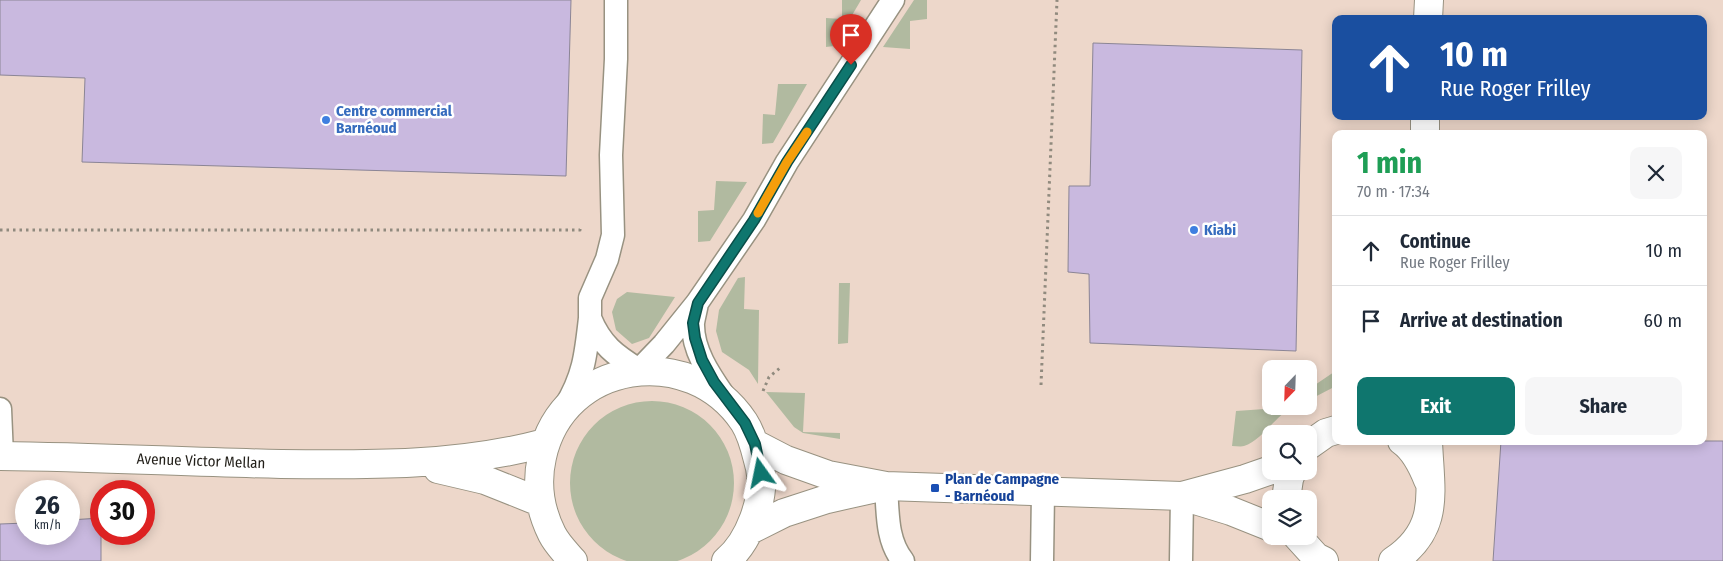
<!DOCTYPE html>
<meta charset="utf-8">
<style>
body{margin:0;font-family:"Fira Sans Condensed",sans-serif;background:#f6f6f7;color:#1f2937;height:100vh;display:flex;flex-direction:column;font-size:19px;white-space:nowrap}
*{box-sizing:border-box;margin:0}
p{font-size:16px;color:#747a83}
.icon{flex:none;width:28px;height:28px;fill:none;stroke:currentColor;stroke-width:2;stroke-linecap:round;stroke-linejoin:round}
.map{position:relative;flex:1;overflow:hidden}
.drawer{position:absolute;left:1332px;top:130px;width:375px;height:315px;display:flex;flex-direction:column;background:#fff;border-radius:10px;box-shadow:0 2px 12px #0003}
.drawer>*{flex:none}
.guide{position:absolute;left:1332px;top:15px;width:375px;height:105px;border-radius:10px;box-shadow:0 2px 12px #0003;background:#1a4fa0;color:#fff;overflow:hidden}
.needle{width:32px;rotate:203deg}
.tools{position:absolute;left:1262px;top:360px;display:grid;gap:10px}
.tools a{display:grid;place-items:center;width:55px;height:55px;border-radius:10px;background:#fff;box-shadow:0 2px 12px #0003;font-size:25px}
.speed{position:absolute;left:15px;top:480px;display:flex;gap:10px;font-size:25px;font-weight:700;text-align:center}
.speed>*{display:grid;place-content:center;width:65px;height:65px;border-radius:50%;background:#fff;box-shadow:0 2px 12px #0003;line-height:1}
.speed small{font-size:12px;font-weight:400}
.speed .limit{border:8px solid #d22;background:#fff;color:#111}
.pin{position:absolute;display:grid;place-items:center;width:42px;height:42px;color:#fff;margin:-51px -21px;border-radius:50% 50% 50% 0;rotate:-45deg;box-shadow:0 0 5px #0007}
.pin .icon{rotate:45deg}
.me{position:absolute;width:55px;margin:-28px;rotate:348deg;stroke-linejoin:round;filter:drop-shadow(0 0 4px #0008)}
.turn{display:flex;align-items:center;gap:18px;height:105px;padding:0 25px;font-size:22px}
.turn .icon{width:65px;height:65px;stroke-width:2.5}
.turn b{display:block;font-size:35px;line-height:42px}
.round{display:grid;place-items:center;flex:none;width:52px;height:52px;border-radius:10px;background:#f6f6f7}
.summary{display:flex;align-items:center;justify-content:space-between;height:85px;padding:0 25px}
h1{font-size:30px;font-weight:700;line-height:38px;color:#1e9e55}
.cta{display:flex;gap:10px;margin-top:auto;padding:10px 25px}
.cta a{flex:1;height:58px;border-radius:10px;background:#0f766e;color:#fff;font-size:20px;font-weight:700;line-height:58px;text-align:center}
.cta a+a{background:#f6f6f7;color:#1f2937}
ul{padding:0;list-style:none}
li{display:flex;align-items:center;gap:15px;height:70px;padding:0 25px;border-top:1px solid #e0e1e3}
li div{flex:1}
li b{display:block;font-size:19px}
li em{font-style:normal}
.map>svg:first-child{display:block}
.commercial{fill:#edd7ca;fill-rule:evenodd}
.green{fill:#b1baa0}
.building{fill:#c9b9df;stroke:#8b8595}
.lines{fill:none;stroke-linecap:round;stroke-linejoin:round}
.service-casing{stroke:#989281;stroke-width:25}
.minor-casing{stroke:#989281;stroke-width:30}
.path{stroke:#908a7e;stroke-width:3;stroke-dasharray:2.5 4;stroke-linecap:butt}
.service{stroke:#fff;stroke-width:22}
.minor{stroke:#fff;stroke-width:28}
.route-casing{stroke:#0a4d48;stroke-width:12}
.route{stroke:#0f766e;stroke-width:9}
.slow{stroke:#f59e0b;stroke-width:9}
.shop-dot{fill:#3f7fe0;stroke:#fff;stroke-width:2}
.transit-dot{fill:#1a4fb4;stroke:#fff;stroke-width:2}
.labels{text-anchor:middle;dominant-baseline:central;stroke-width:5;stroke-linejoin:round;paint-order:stroke}
.shop-label{font-size:15px;font-weight:bold;fill:#366cbe;stroke:#fff;text-anchor:start}
.street-label{font-size:15px;fill:#221f19;stroke:#fff}
.transit-label{font-size:15px;font-weight:bold;fill:#164399;stroke:#fff;text-anchor:start}
</style>
<div class="map">
<svg width="1723" height="561" viewBox="0 0 1723 561">
<rect width="100%" height="100%" fill="#ece5d3"/>
<path class="commercial" d="M0,0H1723V561H0ZM1336,19H1704V116H1336ZM1336,134H1704V441H1336ZM1271,369H1309V406H1271ZM1271,434H1309V471H1271ZM26,491H69V534H26ZM101,491H144V534H101ZM1271,499H1309V536H1271Z"/>
<path class="green" d="M842,0H861L834,46L826,47V18L842,19Z
M914,0H927V19L910,21V49L883,47Z
M778,84H807L773,143L762,144L763,114L775,115Z
M716,181L747,182L710,241L698,242V211L714,210Z
M745,277L744,309L759,310L758,384L749,370L722,352L716,331L719,310L738,278Z
M839,283H850L848,343L838,344Z
M627,292L675,297L649,338L632,344L616,330L612,312L617,299Z
M1336,295V386L1309,400V389L1334,372Z
M766,392L805,393L803,432L840,433V439L803,433L794,427Z
M570 483a82 82 0 1 1 164 0a82 82 0 1 1-164 0Z
M1283,406H1295C1275,415 1264,439 1244,446C1241,447 1236,446 1232,446L1236,411L1280,408Z"/>
<path class="building" d="M0,0H571L566,176L82,162L85,78L0,75Z
M1093,43L1302,50L1296,351L1090,343L1089,274L1068,272L1069,186H1090Z
M1501,441H1723V561H1493Z
M101,518V561H0V524L26,523V534H69V520Z"/>
<g class="lines">
<defs>
<path id="service" d="M697,303C696,310 694,316 693,323C692,351 711,377 726,399
M590,318V298L607,259L613,235L611,155L616,59V0
M565,407C584,376 586,354 590,318C601,345 615,355 639,370L664,344L697,303L754,220L787,162L893,0
M0,409L2,456
M886,486C888,512 886,540 903,561
M1042,561L1043,492
M1181,561L1182,496"/>
<path id="minor" d="M1428,19L1429,0
M1425,134V116
M1402,441C1415,450 1422,465 1428,480
M755,444L786,460L828,475L886,486L1182,496L1231,511L1271,527
M1309,445L1326,433L1336,430
M0,456C94,457 187,462 281,464C370,465 459,466 545,443
M438,469L485,480L540,502
M1182,496L1245,479L1271,470
M1286,499L1289,479L1292,471
M750,530L784,513L827,499L876,488
M1297,536L1316,557L1324,561
M573,561C566,553 557,544 552,534C540,510 536,483 542,457C563,360 690,341 744,422C753,436 756,453 760,468C766,498 749,542 726,561
M1393,561C1441,529 1430,492 1428,441"/>
</defs>
<use href="#service" class="service-casing"/>
<use href="#minor" class="minor-casing"/>
<path class="path" d="M0,230H580V228
M1041,385L1057,0
M763,391L769,377L780,368"/>
<use href="#service" class="service"/>
<use href="#minor" class="minor"/>
</g>
<g class="lines">
<defs>
<path id="route" d="M761,473L755,444L745,423L714,382L702,360L695,338L693,323L698,303L754,220L787,162L851,65"/>
</defs>
<use href="#route" class="route-casing"/>
<use href="#route" class="route"/>
<path class="slow" d="M758,213L787,162L807,132"/>
</g>
<g class="shop-dot">
<circle cx="326" cy="120" r="5"/>
<circle cx="1194" cy="230" r="5"/>
</g>
<rect class="transit-dot" x="930" y="483" width="10" height="10" rx="2.5"/>
<g class="labels">
<g class="shop-label">
<text x="336" y="111">Centre commercial<tspan x="336" dy="17">Barnéoud</tspan></text>
<text x="1204" y="230">Kiabi</text>
</g>
<g class="street-label">
<text transform="translate(201 461) rotate(2)">Avenue Victor Mellan</text>
</g>
<g class="transit-label">
<text x="945" y="479">Plan de Campagne<tspan x="945" dy="17">- Barnéoud</tspan></text>
</g>
</g>
</svg>
<div class="tools">
<a><svg class="needle" viewBox="-14 -14 28 28"><path d="M0-13l5 13h-10z" fill="#e53935"/><path d="M0 13l5-13h-10z" fill="#747a83"/></svg></a>
<a><svg class="icon" aria-label="search" viewBox="0 0 24 24"><circle cx="10" cy="10" r="6"/><path d="M15 15l6 6"/></svg></a>
<a><svg class="icon" aria-label="layers" viewBox="0 0 24 24"><path d="M12 4l9 5-9 5-9-5zM3 14l9 5 9-5"/></svg></a>
</div>
<div class="speed"><div>26<small>km/h</small></div><div class="limit">30</div></div>
<div class="pin" style="left:851px;top:65px;background:#d93025"><svg class="icon" aria-label="arrive" viewBox="0 0 24 24"><path d="M6 21V4h12l-3 4 3 4H6"/></svg></div>
<svg class="me" style="left:761px;top:473px" viewBox="-20 -20 40 40"><path d="M0-17L14 15 0 8-14 15z" fill="#0f766e" stroke="#fff" stroke-width="4"/></svg>
<div class="guide">
<div class="turn"><svg class="icon" aria-label="ahead" viewBox="0 0 24 24"><path d="M12 20V5M6 11l6-6 6 6"/></svg><div><b>10 m</b>Rue Roger Frilley</div></div>
</div>
<section class="drawer">
<div class="summary"><div><h1>1 min</h1><p>70 m · 17:34</p></div><a class="round"><svg class="icon" aria-label="close" viewBox="0 0 24 24"><path d="M6 6l12 12M18 6L6 18"/></svg></a></div>
<ul>
<li><svg class="icon" aria-label="ahead" viewBox="0 0 24 24"><path d="M12 20V5M6 11l6-6 6 6"/></svg><div><b>Continue</b><p>Rue Roger Frilley</p></div><em>10 m</em></li>
<li><svg class="icon" aria-label="arrive" viewBox="0 0 24 24"><path d="M6 21V4h12l-3 4 3 4H6"/></svg><div><b>Arrive at destination</b></div><em>60 m</em></li>
</ul>
<div class="cta"><a>Exit</a><a>Share</a></div>
</section>
</div>
